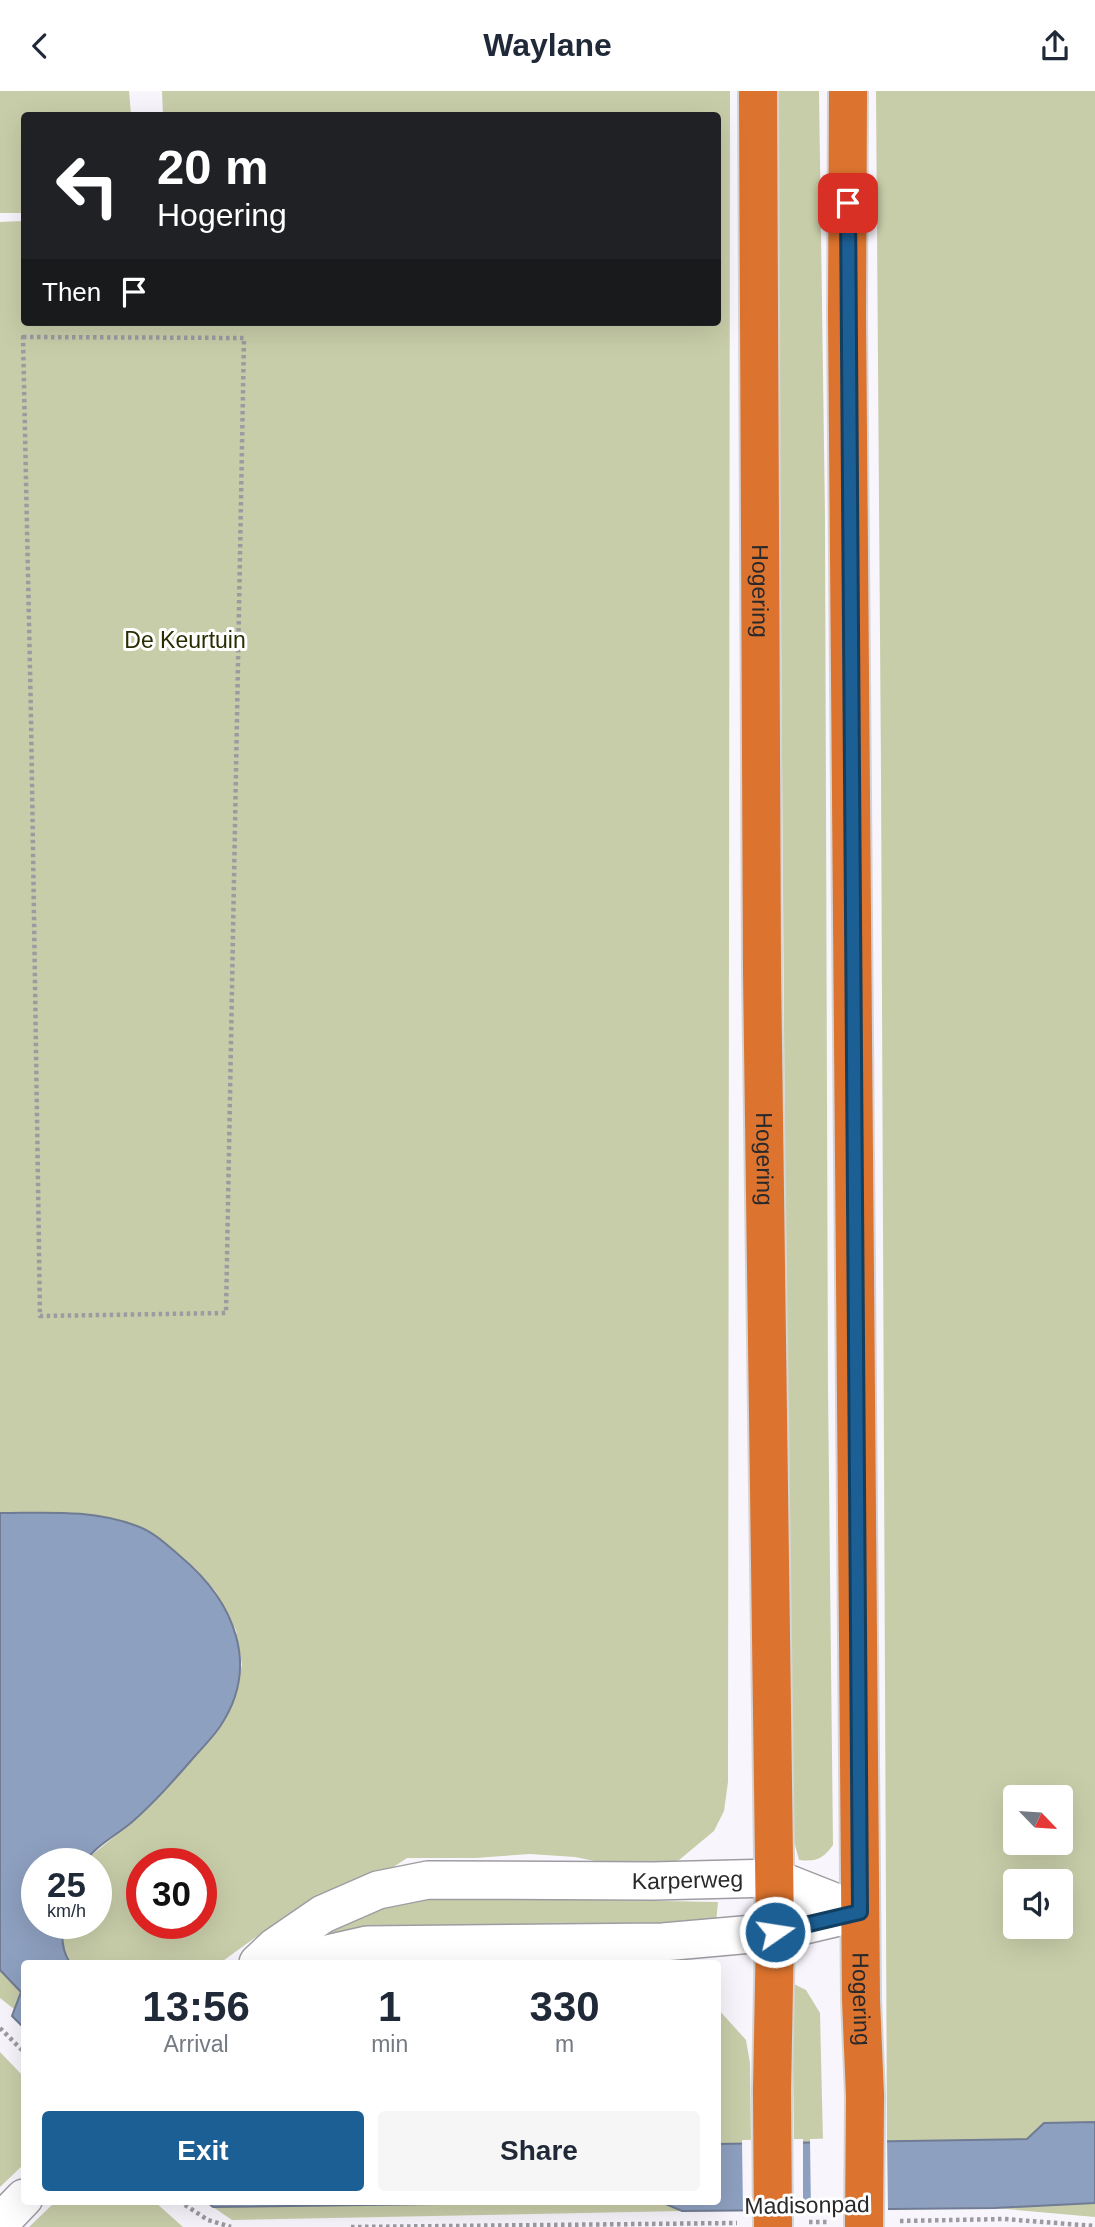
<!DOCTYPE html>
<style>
body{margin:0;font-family:Arial,sans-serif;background:#f6f6f7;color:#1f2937;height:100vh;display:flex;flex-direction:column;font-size:26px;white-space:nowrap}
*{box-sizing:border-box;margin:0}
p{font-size:23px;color:#747a83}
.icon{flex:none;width:38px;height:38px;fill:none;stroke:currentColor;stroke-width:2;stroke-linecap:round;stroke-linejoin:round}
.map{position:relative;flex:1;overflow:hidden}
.details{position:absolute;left:21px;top:1869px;width:700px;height:245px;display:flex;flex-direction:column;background:#fff;border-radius:7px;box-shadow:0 7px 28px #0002}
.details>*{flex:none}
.top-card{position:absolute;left:21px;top:21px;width:700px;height:214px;border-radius:7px;box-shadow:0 7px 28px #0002;background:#202124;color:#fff;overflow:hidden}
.needle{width:46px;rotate:115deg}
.fabs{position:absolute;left:1003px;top:1694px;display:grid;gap:14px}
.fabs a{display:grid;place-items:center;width:70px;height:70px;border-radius:7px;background:#fff;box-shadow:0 7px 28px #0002;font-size:35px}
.speed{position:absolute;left:21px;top:1757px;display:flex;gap:14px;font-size:35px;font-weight:700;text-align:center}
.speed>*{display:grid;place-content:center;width:91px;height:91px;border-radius:50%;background:#fff;box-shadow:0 7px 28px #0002;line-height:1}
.speed small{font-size:18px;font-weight:400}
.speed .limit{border:10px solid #d22;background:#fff;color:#111}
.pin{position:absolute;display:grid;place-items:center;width:60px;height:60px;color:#fff;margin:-30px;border-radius:14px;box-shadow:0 4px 10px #0006}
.me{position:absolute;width:77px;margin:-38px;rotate:77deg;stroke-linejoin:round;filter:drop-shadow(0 0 5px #0008)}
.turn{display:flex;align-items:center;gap:24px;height:147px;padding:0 21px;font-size:32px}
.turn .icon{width:91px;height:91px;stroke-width:2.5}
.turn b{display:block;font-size:49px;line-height:60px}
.then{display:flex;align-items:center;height:66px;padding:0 21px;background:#0003;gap:14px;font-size:26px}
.eta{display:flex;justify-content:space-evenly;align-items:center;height:119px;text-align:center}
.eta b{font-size:42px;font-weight:800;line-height:49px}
.button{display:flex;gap:14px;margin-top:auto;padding:14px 21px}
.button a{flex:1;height:80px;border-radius:7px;background:#1c5f94;color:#fff;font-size:28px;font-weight:800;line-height:80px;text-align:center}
.button a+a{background:#f6f6f7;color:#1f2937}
header{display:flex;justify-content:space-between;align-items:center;height:91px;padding:0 21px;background:#fff;font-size:32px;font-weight:800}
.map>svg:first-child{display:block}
.green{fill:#c8cda9;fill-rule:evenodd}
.water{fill:#8ea0c0;stroke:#707c93;stroke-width:2}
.pier{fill:#f8f5fd}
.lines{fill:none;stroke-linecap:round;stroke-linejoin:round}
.street-casing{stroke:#9e9ca2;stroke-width:40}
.highway-casing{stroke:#d4d4d5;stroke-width:42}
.path{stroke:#9c9ba0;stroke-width:4.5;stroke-dasharray:3.5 3.5;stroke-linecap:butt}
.street{stroke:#fff;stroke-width:37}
.highway{stroke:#dc732e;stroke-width:38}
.highway-bridge-casing{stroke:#d4d4d5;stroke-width:42;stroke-linecap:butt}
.highway-bridge{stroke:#dc732e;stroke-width:38}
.route-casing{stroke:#123e60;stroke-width:18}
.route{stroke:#1c5f94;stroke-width:12}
.labels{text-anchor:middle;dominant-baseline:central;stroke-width:6;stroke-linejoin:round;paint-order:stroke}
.street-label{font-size:23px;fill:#29292b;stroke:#fff}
.park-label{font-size:23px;fill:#292d00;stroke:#fff}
</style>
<header><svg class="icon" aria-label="back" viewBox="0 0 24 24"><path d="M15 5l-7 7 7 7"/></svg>Waylane<svg class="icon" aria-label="share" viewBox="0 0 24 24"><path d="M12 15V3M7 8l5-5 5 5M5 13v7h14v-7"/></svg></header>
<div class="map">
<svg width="1095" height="2136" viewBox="0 0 1095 2136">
<rect width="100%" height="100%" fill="#f8f5fd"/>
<path class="green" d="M0,0H129L131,24H24V122H0Z
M162,0H730L728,1691L724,1720L714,1740L679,1769L648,1777L614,1774L575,1766L530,1763L475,1767H407L383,1783L288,1823L220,1872H70C62,1860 61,1847 63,1832H96V1773H84L87,1768L132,1731L170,1693L218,1640L237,1592L242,1574L236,1539L216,1501L195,1477L161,1448L0,1422V131L24,130V231H718V24H163ZM142,1773H201V1832H142Z
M777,0H819L825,425L828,1298L833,1754C823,1768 816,1771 799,1769L790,1735Z
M876,0H1095V2031L1044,2032L1027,2048L887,2050L881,683ZM1015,1706H1060V1752H1015ZM1015,1790H1060V1836H1015Z
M493,1807L718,1811L716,1832L331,1845L332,1833L388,1808Z
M0,1879L22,1901L14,1918L0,1907Z
M792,1892L806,1899L820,1922L823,2051L794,2052Z
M718,1918L746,1949L750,1972L751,2052L718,2053Z
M0,1961L24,1986V2073L0,2096Z
M56,2110L155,2111L183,2136H29Z
M661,2110L682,2120L232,2129L213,2116Z
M1095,2112V2126L995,2117Z"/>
<path class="water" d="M0,1422C48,1422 91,1418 137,1435C154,1441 167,1454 180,1465C234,1510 262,1575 219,1637C212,1647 203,1656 195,1665C175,1688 155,1711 132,1731C117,1744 94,1755 84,1773H37V1832H63C61,1847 62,1860 70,1872H24V1937L12,1925L21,1901L0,1879Z
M1095,2031V2112L995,2117L682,2120L661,2111L718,2110V2053L1027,2048L1044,2032Z
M207,2111H573L213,2116Z"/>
<path class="pier" d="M887,2046L888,2120L811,2122L810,2048Z
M803,2048V2122L743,2123L742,2049Z"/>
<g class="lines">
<defs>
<g id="street">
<path id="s1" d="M258,1872L275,1856L323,1823L378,1799L428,1789L653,1790L774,1787L860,1821"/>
<path d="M301,1872L314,1866L367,1854L663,1851L775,1841L860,1821"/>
<path d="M0,2132L24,2107"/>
</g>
<g id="highway">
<path id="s2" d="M758,0L762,881L775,1841L772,2000"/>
<path id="s3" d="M848,0L847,224L861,1909L865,2005"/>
</g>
</defs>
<use href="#street" class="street-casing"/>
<use href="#highway" class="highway-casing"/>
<path class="path" d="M23,246L244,247L226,1222L40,1225L31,626Z
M0,1937L24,1961
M179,2110L208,2129L231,2136
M900,2130L1004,2128L1095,2135
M809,2131H828
M351,2136L737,2132"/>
<use href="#street" class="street"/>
<use href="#highway" class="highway"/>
<defs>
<path id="highway-bridge" d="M772,2000L773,2136
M864,2136L865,2005"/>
</defs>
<use href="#highway-bridge" class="highway-bridge-casing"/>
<use href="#highway-bridge" class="highway-bridge"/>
</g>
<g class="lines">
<defs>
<path id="route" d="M775,1841L860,1821L848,112"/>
</defs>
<use href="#route" class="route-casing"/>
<use href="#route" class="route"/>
</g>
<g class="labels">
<g class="street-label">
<text stroke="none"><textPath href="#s2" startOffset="500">Hogering</textPath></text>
<text stroke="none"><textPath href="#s2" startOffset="1068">Hogering</textPath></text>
<text stroke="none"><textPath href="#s1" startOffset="452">Karperweg</textPath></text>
<text stroke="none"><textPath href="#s3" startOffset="1908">Hogering</textPath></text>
<text transform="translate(807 2114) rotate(-1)">Madisonpad</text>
</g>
<g class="park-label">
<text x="185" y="549">De Keurtuin</text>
</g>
</g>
</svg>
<div class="fabs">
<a><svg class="needle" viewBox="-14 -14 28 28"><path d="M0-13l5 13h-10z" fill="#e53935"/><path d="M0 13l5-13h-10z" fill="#747a83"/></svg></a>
<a><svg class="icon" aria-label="sound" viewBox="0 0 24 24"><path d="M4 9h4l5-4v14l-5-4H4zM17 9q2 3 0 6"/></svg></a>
</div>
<div class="speed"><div>25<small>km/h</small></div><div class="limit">30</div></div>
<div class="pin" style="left:848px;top:112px;background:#d93025"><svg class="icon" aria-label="arrive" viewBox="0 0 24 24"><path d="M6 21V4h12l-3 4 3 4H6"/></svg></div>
<svg class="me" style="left:775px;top:1841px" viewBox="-20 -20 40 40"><circle r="17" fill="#1c5f94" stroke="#fff" stroke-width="3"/><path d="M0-11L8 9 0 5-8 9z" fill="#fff"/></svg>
<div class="top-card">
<div class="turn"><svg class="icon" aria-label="left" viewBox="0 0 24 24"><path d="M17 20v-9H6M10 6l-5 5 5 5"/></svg><div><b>20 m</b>Hogering</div></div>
<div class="then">Then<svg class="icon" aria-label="arrive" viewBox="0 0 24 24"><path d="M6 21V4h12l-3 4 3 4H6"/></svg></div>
</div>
<section class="details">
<div class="eta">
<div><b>13:56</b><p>Arrival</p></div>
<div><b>1</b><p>min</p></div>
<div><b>330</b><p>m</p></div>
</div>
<div class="button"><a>Exit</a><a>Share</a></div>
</section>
</div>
